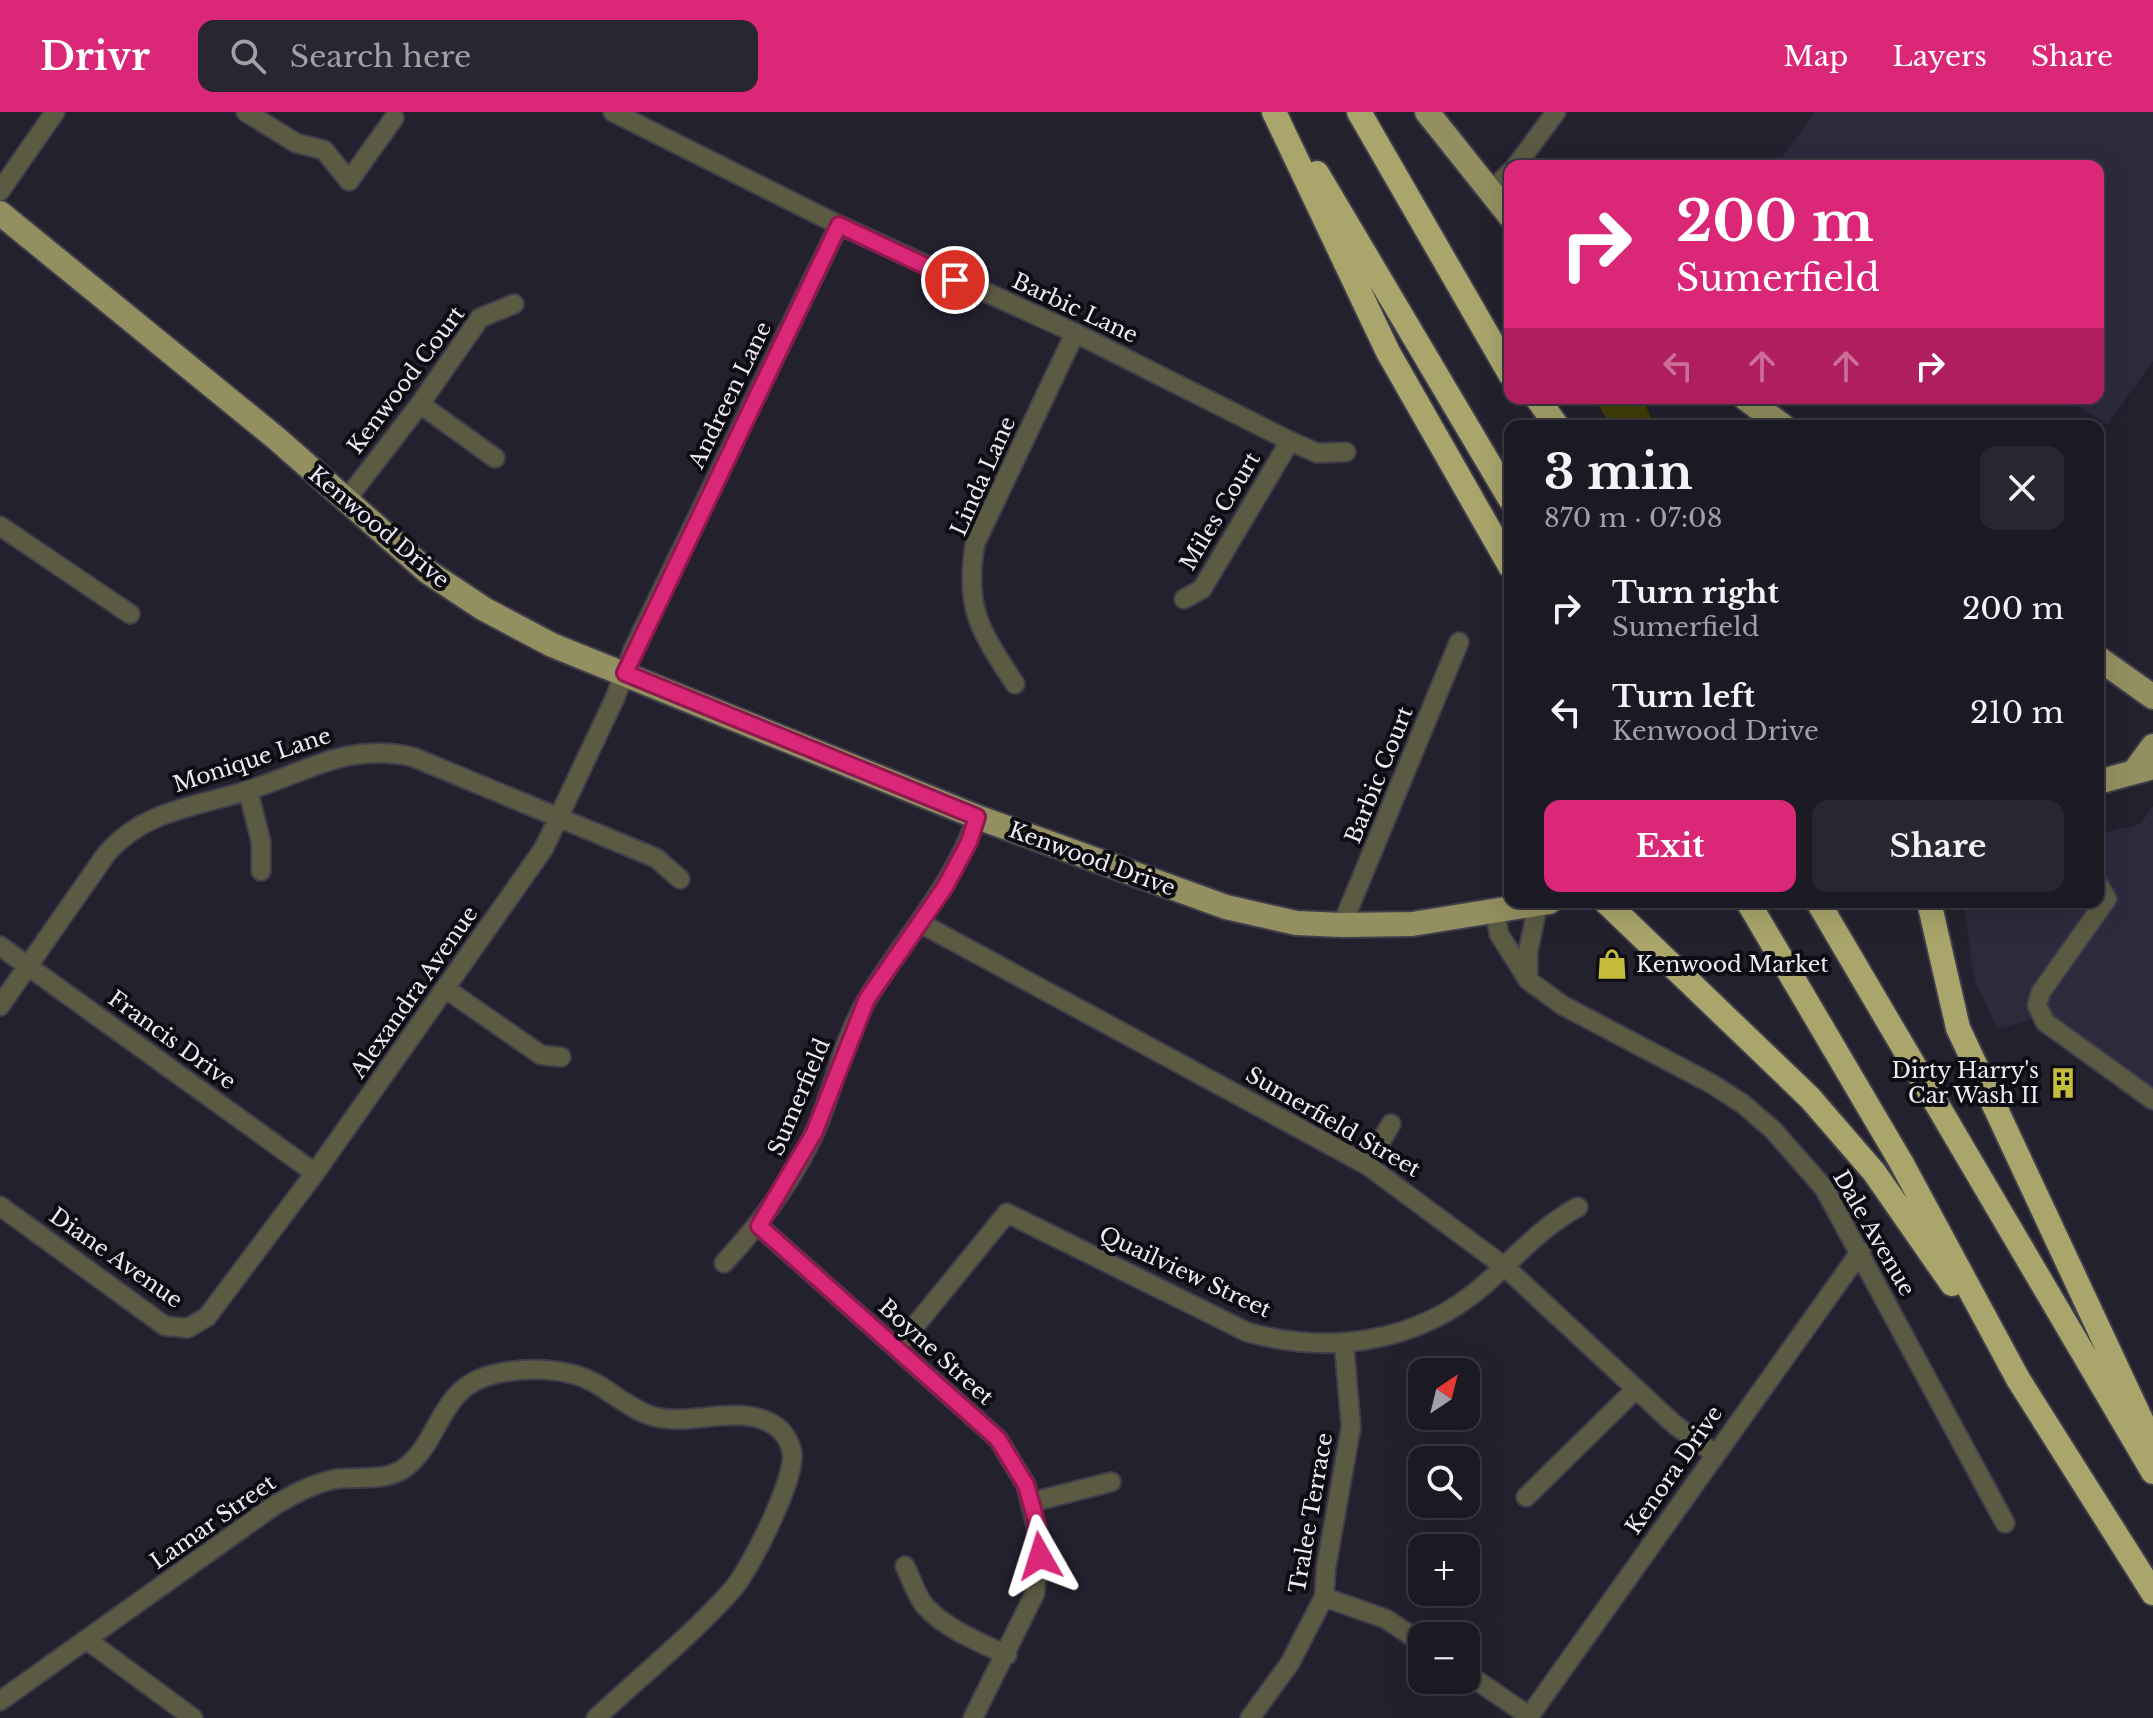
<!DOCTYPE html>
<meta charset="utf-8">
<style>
body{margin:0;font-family:"Libre Baskerville",serif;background:#282630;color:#f1f3f6;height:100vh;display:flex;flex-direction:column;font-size:30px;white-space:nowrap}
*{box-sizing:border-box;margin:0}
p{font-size:26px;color:#a0a0a6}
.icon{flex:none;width:44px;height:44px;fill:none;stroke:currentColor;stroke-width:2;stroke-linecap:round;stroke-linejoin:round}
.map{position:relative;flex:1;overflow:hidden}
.side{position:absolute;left:1504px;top:308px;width:600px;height:488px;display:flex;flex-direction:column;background:#1b1923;border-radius:16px;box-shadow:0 8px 32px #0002,0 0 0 2px #393841}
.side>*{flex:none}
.banner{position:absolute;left:1504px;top:48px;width:600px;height:244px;border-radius:16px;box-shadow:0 8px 32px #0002,0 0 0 2px #393841;background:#db2777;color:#fff;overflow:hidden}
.needle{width:52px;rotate:35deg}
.fabs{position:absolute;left:1408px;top:1246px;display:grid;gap:16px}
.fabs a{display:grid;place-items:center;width:72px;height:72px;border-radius:16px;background:#1b1923;box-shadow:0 8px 32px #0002,0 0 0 2px #393841;font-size:40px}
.pin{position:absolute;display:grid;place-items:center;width:68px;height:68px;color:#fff;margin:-34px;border:4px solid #fff;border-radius:50%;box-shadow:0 2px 8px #0007}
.me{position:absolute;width:88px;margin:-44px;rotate:354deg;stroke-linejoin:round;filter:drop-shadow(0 0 6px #0008)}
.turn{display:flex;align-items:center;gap:28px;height:168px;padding:0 40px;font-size:36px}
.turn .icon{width:104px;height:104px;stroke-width:2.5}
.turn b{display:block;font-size:56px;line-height:68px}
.lanes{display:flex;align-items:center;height:76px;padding:0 40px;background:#0003;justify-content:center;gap:40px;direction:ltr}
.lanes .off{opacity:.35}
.round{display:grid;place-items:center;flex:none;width:84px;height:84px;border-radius:16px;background:#282630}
.head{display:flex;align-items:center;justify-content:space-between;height:136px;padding:0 40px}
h1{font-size:48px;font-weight:700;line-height:60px}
.action{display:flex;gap:16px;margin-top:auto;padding:16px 40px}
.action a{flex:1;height:92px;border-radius:16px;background:#db2777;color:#fff;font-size:32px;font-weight:700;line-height:92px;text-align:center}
.action a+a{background:#282630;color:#f1f3f6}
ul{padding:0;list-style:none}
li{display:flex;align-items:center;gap:24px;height:104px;padding:0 40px}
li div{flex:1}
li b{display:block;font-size:30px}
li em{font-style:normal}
header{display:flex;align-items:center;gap:48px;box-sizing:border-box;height:112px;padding:0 40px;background:#db2777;color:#fff}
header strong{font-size:38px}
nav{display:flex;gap:44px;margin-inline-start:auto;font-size:28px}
.search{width:560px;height:72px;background:#282630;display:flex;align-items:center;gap:20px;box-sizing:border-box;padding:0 28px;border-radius:16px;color:#a0a0a6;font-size:30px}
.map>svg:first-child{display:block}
.built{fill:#2d2a3e}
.green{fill:#433f07}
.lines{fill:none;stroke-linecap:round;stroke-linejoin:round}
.minor-casing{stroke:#403d4b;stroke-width:22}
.major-casing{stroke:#403d4b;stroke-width:28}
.highway-casing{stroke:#403d4b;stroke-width:28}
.minor{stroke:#5b5a43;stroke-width:18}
.major{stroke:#938f60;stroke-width:24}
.highway{stroke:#a9a56b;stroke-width:24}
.route-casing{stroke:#8e194d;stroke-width:20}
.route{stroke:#db2777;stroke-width:14}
.labels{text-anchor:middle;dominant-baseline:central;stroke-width:8;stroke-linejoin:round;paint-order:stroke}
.street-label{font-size:22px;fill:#edecf5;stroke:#0d0c12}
.poi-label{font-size:22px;fill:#edecf5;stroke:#0d0c12;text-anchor:start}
</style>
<header>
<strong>Drivr</strong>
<div class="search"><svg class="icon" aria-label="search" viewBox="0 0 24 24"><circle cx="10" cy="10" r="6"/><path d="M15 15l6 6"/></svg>Search here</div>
<nav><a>Map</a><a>Layers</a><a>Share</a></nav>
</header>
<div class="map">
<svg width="2153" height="1606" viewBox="0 0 2153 1606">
<rect width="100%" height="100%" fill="#24212f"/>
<path class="built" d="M1815,0H2153V249L2108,312L2062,286H2098V54H1776Z
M2153,694V979L2047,903L1998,917L1975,869L1963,790H2098V722L2141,712Z"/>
<path class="green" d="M1595,286H1642L1655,314H1610Z"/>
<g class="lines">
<defs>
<path id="minor" d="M246,0L296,31L324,38L349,69L394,6
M613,0L839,113L1075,221L1290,329L1317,341L1346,340
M1516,54L1556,0
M0,79L55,0
M1489,81L1510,60
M420,292L495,346
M347,387L420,292L480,206L514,192
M0,414L130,502
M1184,487L1202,477L1290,329
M1015,572C981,520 964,497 975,432L1075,221
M248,678L261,730V759
M2098,772L2107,787L2041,880L2037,893L2045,910L2153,988
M1495,798L1499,822L1528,868L1562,893L1712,972L1743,992L1773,1018L1824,1076L2005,1411
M922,812L1367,1053L1505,1155L1675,1313L1715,1342
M1342,813L1459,530
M0,834L315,1061
M1528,868V840L1538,792
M446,877L541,943L561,945
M0,894L107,741C145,698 195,695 246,679C308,660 346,630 413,645L656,746L680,767
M1367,1053L1391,1012
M0,1094L165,1214L188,1216L207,1205L315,1061L544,736L615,586L633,538L839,113
M759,1114L998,1327L1026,1373L1039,1426L1035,1481L973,1606
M724,1151C760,1112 792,1070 814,1022C834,978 842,928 868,886C905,825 953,774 977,705
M897,1236L1007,1101L1247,1220C1329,1243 1418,1231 1484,1173C1515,1146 1541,1115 1578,1095
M1526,1385L1636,1277
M1032,1390L1111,1370
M905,1454C911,1466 916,1483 925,1494C946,1517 979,1530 1007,1543
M1324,1485L1386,1507L1422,1531
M87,1528L193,1606
M1466,1561L1529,1604
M0,1589L275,1393C294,1382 314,1371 336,1367C358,1364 387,1370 406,1355C443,1325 439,1274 495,1262C526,1255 566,1255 595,1271C614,1282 632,1298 652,1304C691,1316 742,1289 777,1315C784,1320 791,1332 792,1341C796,1366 750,1458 732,1478C691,1524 641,1564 596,1606
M1250,1606L1290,1551L1324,1485L1326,1456L1351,1315L1344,1232
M1528,1606L1861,1139"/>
<path id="major" d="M1427,0L1510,104
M0,101L276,326L428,460L484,497L552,533L977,705L1226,795L1296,811L1342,813L1412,812L1549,790
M1745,286L1783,314
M2098,546L2153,585
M2134,660L2153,634
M2098,670L2153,655"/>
<path id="highway" d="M1274,0L1388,240L1510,454
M1359,0L1510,262
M1317,61L1510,387
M1537,286L1557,314
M1606,790L1810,986L1874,1060L1952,1172
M1748,790L1901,1050L2018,1267L2153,1481
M1818,790L2153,1360
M1929,790L1958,916L2153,1333"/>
</defs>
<use href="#minor" class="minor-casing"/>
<use href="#major" class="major-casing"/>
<use href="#highway" class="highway-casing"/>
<use href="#minor" class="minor"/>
<use href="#major" class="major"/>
<use href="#highway" class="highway"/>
</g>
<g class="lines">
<defs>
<path id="route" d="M955,168L839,113L625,561L977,705L969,730L945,775L867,887L814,1021L759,1114L998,1327L1026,1373L1036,1408L1040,1444"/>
</defs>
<use href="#route" class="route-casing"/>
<use href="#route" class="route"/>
</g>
<defs>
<symbol id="shop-bare" viewBox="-9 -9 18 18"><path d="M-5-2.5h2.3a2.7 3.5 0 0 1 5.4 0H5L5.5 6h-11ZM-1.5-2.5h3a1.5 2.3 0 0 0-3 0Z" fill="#c6bc3c" stroke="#0d0c12" stroke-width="2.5" paint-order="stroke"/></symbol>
<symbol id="building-bare" viewBox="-9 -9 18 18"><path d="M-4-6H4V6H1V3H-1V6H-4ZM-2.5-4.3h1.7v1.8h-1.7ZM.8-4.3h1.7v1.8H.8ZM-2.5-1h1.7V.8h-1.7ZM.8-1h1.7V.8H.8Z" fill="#c6bc3c" stroke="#0d0c12" stroke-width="2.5" paint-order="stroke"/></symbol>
</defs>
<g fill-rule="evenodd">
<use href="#shop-bare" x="1590" y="830" width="44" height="44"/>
<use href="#building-bare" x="2041" y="949" width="44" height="44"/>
</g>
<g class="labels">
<g class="street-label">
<text transform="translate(1075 196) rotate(25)">Barbic Lane</text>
<text transform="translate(406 268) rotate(-53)">Kenwood Court</text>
<text transform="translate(730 283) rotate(-64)">Andreen Lane</text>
<text transform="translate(983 364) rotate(-66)">Linda Lane</text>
<text transform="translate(1220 399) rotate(-59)">Miles Court</text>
<text transform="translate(379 415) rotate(40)">Kenwood Drive</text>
<text transform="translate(252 648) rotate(-18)">Monique Lane</text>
<text transform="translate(1379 663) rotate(-68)">Barbic Court</text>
<text transform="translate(1092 747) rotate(20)">Kenwood Drive</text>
<text transform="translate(414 880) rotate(-55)">Alexandra Avenue</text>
<text transform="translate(172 928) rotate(36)">Francis Drive</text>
<text transform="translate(799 985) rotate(-67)">Sumerfield</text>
<text transform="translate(1333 1010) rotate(30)">Sumerfield Street</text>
<text transform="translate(1874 1121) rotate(60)">Dale Avenue</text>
<text transform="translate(116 1146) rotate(35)">Diane Avenue</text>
<text transform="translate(1185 1160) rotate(25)">Quailview Street</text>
<text transform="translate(936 1240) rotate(42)">Boyne Street</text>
<text transform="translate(1674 1358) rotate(-55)">Kenora Drive</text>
<text transform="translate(1311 1401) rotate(-80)">Tralee Terrace</text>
<text transform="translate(213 1410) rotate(-35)">Lamar Street</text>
</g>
<g class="poi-label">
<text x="1636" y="852">Kenwood Market</text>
<text x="2039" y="958" text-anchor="end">Dirty Harry's<tspan x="2039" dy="25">Car Wash II</tspan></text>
</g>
</g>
</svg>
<div class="fabs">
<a><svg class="needle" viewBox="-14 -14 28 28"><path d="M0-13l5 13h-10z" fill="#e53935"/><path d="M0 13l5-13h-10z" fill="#a0a0a6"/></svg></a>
<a><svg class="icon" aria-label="search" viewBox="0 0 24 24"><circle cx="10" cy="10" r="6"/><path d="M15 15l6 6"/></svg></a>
<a>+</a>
<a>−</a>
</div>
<div class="pin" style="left:955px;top:168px;background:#d93025"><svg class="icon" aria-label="arrive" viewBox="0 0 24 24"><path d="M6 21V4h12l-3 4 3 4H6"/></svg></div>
<svg class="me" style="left:1040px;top:1444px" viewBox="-20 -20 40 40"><path d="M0-17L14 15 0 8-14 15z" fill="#db2777" stroke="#fff" stroke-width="4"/></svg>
<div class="banner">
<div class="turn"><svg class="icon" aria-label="right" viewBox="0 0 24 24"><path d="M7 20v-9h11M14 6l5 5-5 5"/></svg><div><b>200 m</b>Sumerfield</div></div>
<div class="lanes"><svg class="icon off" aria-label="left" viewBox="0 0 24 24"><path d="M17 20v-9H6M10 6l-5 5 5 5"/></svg><svg class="icon off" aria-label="ahead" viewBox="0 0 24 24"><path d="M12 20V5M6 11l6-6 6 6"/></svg><svg class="icon off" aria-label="ahead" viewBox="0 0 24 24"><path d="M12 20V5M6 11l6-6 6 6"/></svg><svg class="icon" aria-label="right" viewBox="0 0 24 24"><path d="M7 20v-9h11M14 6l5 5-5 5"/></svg></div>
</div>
<section class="side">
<div class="head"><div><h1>3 min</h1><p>870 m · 07:08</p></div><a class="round"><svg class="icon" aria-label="close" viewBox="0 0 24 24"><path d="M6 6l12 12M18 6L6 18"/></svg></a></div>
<ul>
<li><svg class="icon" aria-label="right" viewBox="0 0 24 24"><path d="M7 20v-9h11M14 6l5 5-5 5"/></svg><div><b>Turn right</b><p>Sumerfield</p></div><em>200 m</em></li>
<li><svg class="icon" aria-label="left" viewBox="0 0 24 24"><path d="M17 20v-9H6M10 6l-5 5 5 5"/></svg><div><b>Turn left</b><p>Kenwood Drive</p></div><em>210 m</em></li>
</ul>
<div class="action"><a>Exit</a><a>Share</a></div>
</section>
</div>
